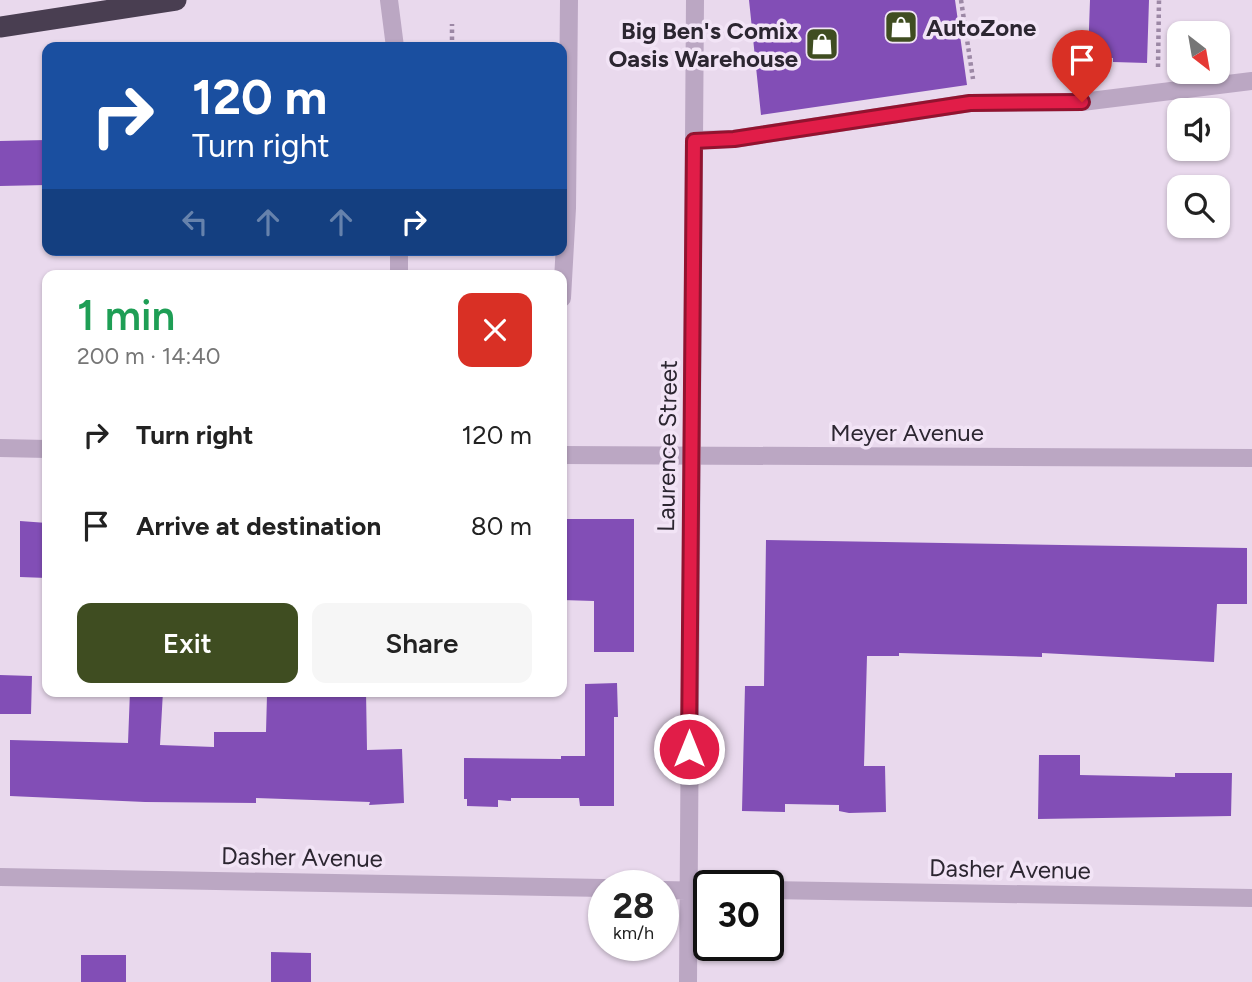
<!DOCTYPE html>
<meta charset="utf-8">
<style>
body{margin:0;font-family:Figtree,sans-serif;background:#f6f6f6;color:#222;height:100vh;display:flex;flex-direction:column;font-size:26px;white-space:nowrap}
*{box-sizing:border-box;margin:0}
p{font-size:23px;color:#767676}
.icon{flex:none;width:38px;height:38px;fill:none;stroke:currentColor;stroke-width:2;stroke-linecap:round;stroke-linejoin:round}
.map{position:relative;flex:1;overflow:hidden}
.side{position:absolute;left:42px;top:270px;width:525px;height:427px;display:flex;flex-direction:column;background:#fff;border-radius:14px;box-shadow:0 2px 5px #0004}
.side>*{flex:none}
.banner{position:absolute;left:42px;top:42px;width:525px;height:214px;border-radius:14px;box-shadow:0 2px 5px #0004;background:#1a4fa0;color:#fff;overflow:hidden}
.needle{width:46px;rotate:149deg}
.tools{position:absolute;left:1167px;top:21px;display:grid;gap:14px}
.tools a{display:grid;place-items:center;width:63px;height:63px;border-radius:14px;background:#fff;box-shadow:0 2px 5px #0004;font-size:35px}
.speed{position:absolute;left:588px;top:870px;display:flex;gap:14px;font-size:35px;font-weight:700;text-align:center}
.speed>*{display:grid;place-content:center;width:91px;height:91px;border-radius:50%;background:#fff;box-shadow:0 2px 5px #0004;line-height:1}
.speed small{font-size:18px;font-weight:400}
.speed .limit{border:4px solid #111;border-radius:10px;background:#fff;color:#111}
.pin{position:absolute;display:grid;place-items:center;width:60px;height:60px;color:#fff;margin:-72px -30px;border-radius:50% 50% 50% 0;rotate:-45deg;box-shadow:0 0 7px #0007}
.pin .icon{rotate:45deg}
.me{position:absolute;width:77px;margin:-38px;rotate:0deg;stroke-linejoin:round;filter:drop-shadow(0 0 5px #0008)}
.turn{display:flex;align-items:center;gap:24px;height:147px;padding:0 35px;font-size:32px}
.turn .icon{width:91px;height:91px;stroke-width:2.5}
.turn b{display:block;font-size:49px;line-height:60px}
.lanes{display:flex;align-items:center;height:66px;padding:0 35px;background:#0003;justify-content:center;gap:35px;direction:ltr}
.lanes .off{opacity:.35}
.round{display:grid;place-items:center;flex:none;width:74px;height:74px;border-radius:14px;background:#f6f6f6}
.overview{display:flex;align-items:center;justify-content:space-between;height:119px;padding:0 35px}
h1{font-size:42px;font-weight:600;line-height:52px;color:#1e9e55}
.action{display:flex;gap:14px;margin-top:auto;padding:14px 35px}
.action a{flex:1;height:80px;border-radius:14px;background:#3f4d21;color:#fff;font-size:28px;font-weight:600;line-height:80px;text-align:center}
.action a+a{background:#f6f6f6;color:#222}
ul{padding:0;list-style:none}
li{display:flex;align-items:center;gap:21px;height:91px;padding:0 35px}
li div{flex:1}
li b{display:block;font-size:26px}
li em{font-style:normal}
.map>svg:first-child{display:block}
.building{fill:#824eb6}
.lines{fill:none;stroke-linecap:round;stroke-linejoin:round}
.path{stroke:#9c88a5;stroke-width:4.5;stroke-dasharray:3.5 3.5;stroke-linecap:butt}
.minor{stroke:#bba7c3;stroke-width:18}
.highway{stroke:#493e51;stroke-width:21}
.route-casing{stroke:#92132f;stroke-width:18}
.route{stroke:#e11d48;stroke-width:12}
.labels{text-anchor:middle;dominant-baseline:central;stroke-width:7;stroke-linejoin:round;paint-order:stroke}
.poi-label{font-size:24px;font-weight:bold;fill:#2c2631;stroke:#f2e4f6;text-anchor:start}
.street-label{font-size:24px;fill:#2c2631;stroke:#f2e4f6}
</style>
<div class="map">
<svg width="1252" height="982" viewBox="0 0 1252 982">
<rect width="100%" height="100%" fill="#e9d9ed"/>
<path class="building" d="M749,0H955L967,85L761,115Z
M1090,0H1149L1147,63L1113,62V58L1088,57Z
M47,140V185L0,186V141Z
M562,519H634V652H594V601L562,600Z
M20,521L47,523V578L20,577Z
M766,540L1247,548V604H1217L1214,662L1042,653V657L899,653V656H867L864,766H885L886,812L849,813L839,811V805L785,804V812L742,811L745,686H764Z
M0,675L32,676L31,714H0Z
M617,683L618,717H614V806H580L579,798H511V801L498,800V807L467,806V799H464V758L561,759V756H585V684Z
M130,691H163L160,745L214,747V732H266L267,695L331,697V691H366L367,750L402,749L404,803L369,805L370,802L256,798V803L145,802L10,796V740L128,743Z
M1039,755H1080V775L1175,777V773H1232L1231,816L1038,819Z
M271,952L311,953V982H271Z
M81,955H126V982H81Z"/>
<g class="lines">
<path class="path" d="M961,0L973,79
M452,47V24
M1158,67L1159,0"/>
<path class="minor" d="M389,0L395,47
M694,140L734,139L970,103L1082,102L1252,81
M399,275V250
M562,298L567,208L569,0
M0,448L47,449
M562,455L1252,458
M0,877L604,888
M663,890L709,891
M768,890L1252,898
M688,982L695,0"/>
<path class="highway" d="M0,27L176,0"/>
</g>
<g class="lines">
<defs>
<path id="route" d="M689,749L694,141L734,139L970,103L1082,102"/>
</defs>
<use href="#route" class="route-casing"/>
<use href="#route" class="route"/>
</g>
<defs>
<symbol id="shop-square" viewBox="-11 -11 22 22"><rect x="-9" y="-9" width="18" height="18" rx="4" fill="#3f4d21" stroke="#f2e4f6"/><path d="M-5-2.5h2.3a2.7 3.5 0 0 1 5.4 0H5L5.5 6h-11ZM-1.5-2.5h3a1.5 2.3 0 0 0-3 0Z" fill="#fff"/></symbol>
</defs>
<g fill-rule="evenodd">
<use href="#shop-square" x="882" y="8" width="38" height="38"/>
<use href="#shop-square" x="803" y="25" width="38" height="38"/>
</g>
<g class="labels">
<g class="poi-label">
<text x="926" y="27">AutoZone</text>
<text x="798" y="30" text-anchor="end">Big Ben's Comix<tspan x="798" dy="28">Oasis Warehouse</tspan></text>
</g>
<g class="street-label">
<text x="907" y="432">Meyer Avenue</text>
<text transform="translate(667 446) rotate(-89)">Laurence Street</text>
<text transform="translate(302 857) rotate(1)">Dasher Avenue</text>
<text transform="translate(1010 869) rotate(1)">Dasher Avenue</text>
</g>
</g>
</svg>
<div class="tools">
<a><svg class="needle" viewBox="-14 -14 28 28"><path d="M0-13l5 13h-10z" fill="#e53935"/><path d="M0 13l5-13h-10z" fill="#767676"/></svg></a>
<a><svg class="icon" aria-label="sound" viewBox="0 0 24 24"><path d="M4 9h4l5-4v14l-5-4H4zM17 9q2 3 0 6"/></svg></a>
<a><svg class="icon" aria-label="search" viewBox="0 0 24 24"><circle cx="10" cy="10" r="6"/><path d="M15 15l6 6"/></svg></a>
</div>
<div class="speed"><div>28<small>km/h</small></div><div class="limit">30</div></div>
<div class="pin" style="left:1082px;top:102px;background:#d93025"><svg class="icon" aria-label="arrive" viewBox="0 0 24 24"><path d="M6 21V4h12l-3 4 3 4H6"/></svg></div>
<svg class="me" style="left:689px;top:749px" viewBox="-20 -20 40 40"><circle r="17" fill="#e11d48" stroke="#fff" stroke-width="3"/><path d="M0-11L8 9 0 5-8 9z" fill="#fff"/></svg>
<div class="banner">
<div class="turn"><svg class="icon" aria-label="right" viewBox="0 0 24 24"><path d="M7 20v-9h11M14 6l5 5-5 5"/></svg><div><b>120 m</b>Turn right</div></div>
<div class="lanes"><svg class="icon off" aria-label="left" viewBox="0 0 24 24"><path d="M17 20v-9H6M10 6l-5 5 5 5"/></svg><svg class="icon off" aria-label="ahead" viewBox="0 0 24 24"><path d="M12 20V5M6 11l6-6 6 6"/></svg><svg class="icon off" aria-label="ahead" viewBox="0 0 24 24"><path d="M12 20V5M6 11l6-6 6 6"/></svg><svg class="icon" aria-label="right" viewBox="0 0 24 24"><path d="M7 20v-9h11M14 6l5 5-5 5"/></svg></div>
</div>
<section class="side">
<div class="overview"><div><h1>1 min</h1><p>200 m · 14:40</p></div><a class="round" style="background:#d93025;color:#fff"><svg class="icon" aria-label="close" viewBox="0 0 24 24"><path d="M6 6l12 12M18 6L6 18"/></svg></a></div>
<ul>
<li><svg class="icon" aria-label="right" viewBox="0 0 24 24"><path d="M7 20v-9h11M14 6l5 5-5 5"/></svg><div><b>Turn right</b></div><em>120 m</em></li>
<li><svg class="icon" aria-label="arrive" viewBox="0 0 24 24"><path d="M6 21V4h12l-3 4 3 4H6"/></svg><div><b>Arrive at destination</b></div><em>80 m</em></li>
</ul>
<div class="action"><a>Exit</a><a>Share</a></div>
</section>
</div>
